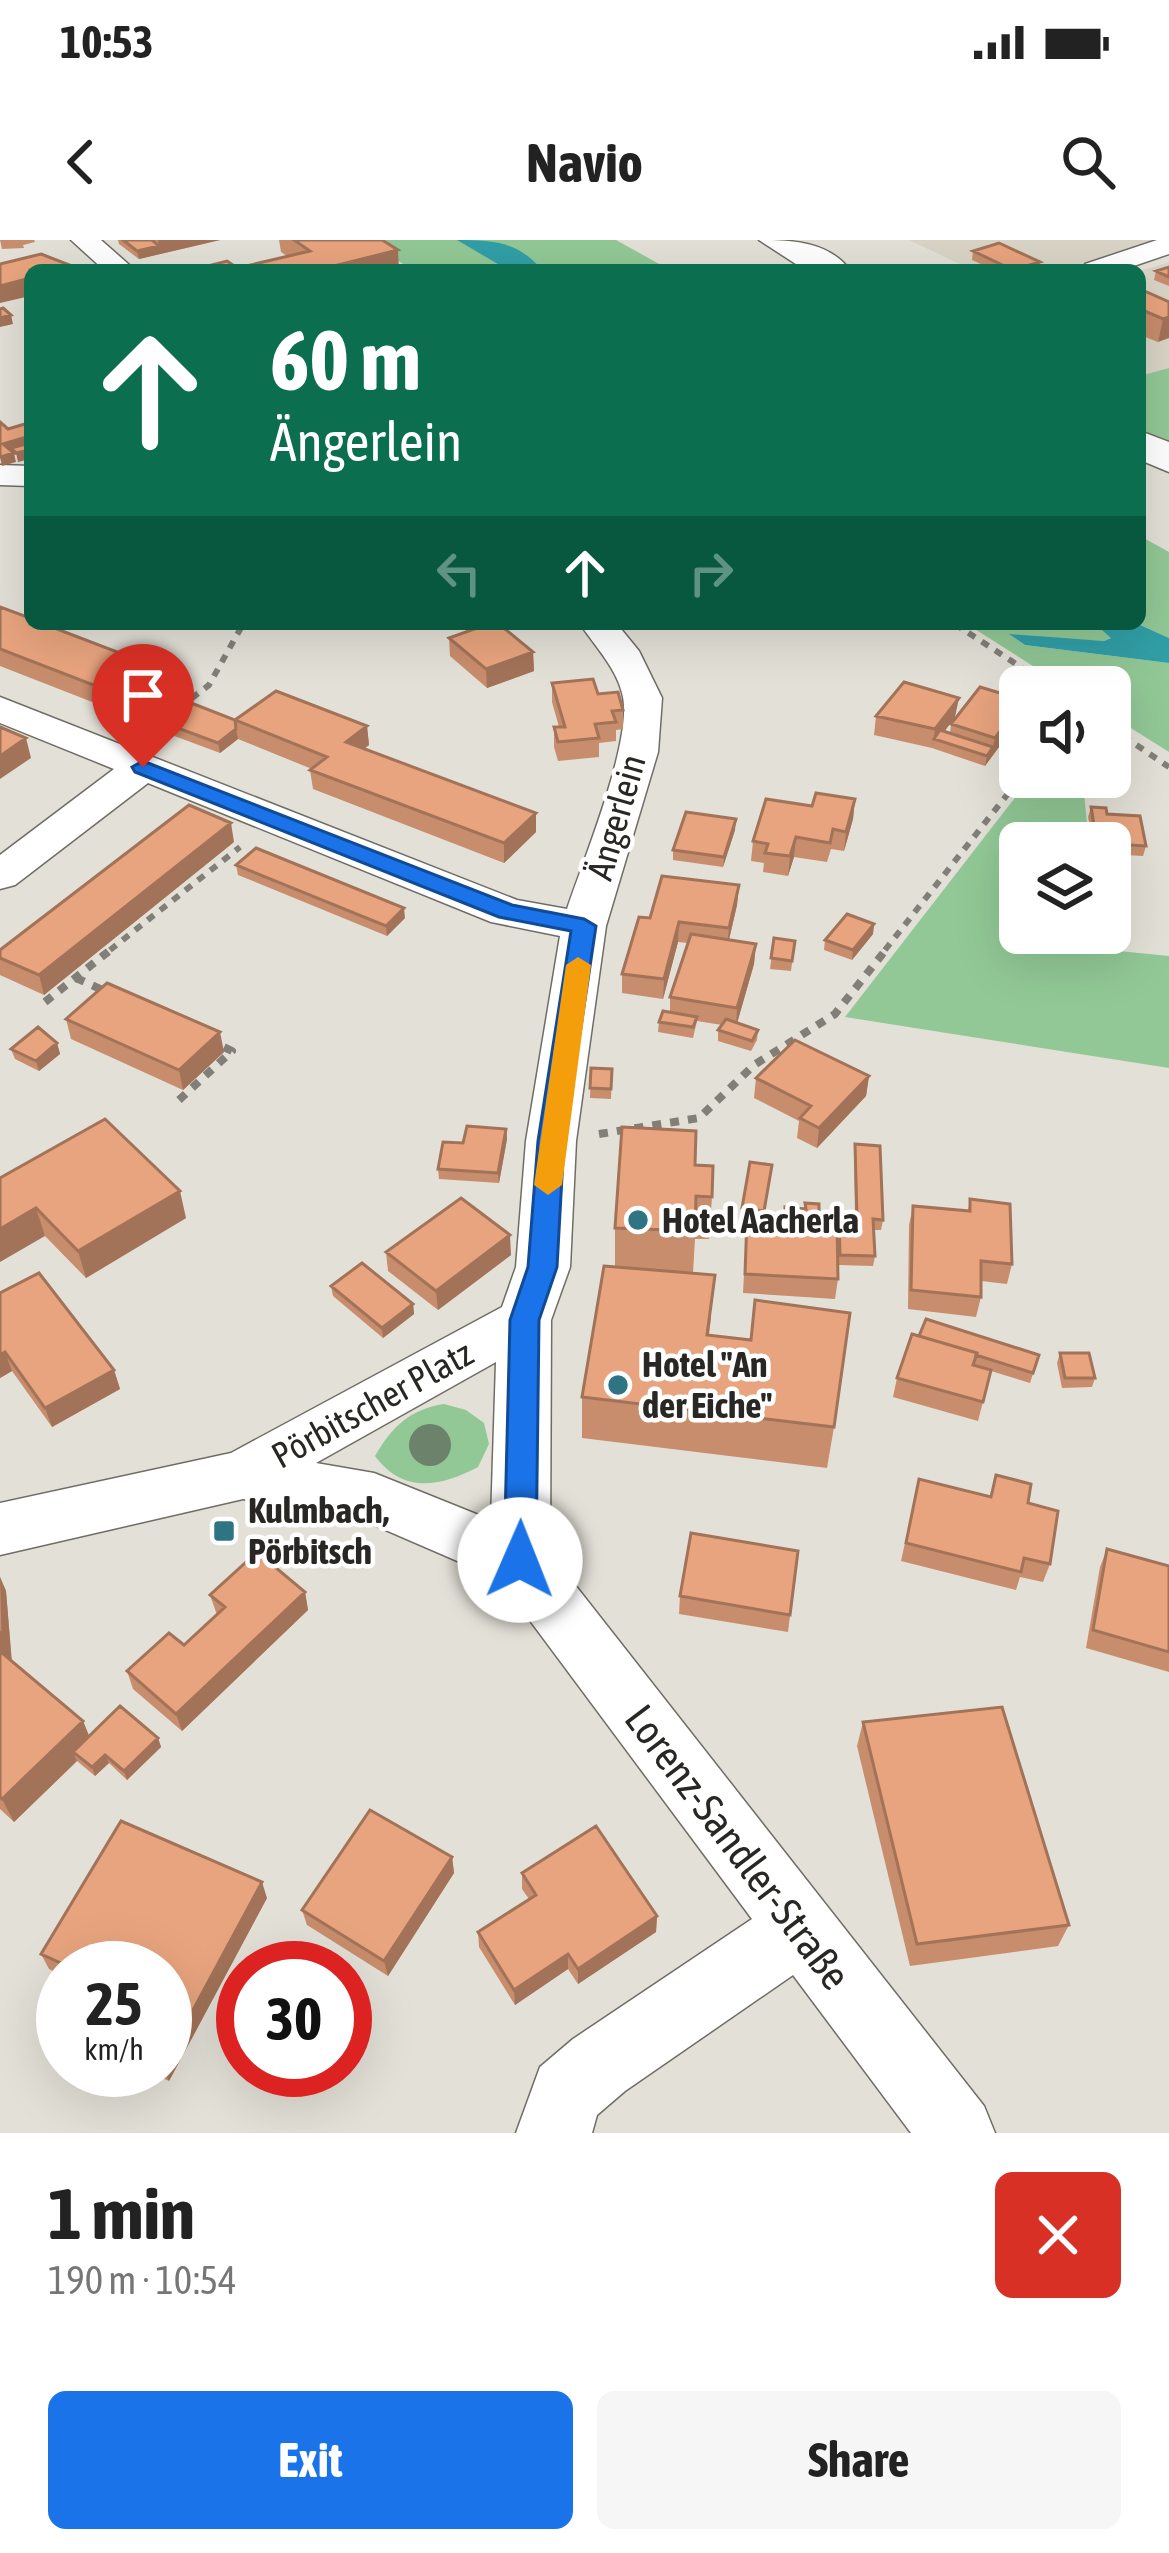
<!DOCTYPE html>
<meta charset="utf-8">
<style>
body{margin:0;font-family:"Asap Condensed",sans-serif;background:#f6f6f6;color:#222;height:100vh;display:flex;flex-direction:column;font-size:45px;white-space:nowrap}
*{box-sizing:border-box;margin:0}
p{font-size:39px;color:#767676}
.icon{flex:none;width:66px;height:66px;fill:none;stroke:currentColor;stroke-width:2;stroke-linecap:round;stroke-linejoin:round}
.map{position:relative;height:1893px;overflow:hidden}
.details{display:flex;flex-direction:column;background:#fff;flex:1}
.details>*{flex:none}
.guide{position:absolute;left:24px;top:24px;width:1122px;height:366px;border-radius:18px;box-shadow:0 12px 48px #0002;background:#0b6e4f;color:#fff;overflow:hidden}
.fabs{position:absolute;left:999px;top:426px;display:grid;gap:24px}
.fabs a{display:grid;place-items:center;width:132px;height:132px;border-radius:18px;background:#fff;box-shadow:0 12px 48px #0002;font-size:60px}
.speed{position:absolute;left:36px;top:1701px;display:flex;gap:24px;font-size:60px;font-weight:700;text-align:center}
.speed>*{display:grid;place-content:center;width:156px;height:156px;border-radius:50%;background:#fff;box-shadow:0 12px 48px #0002;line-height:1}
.speed small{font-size:30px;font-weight:400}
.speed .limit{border:18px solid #d22;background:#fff;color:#111}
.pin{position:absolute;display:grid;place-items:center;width:102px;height:102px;color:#fff;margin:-123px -51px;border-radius:50% 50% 50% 0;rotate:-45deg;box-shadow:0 0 12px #0007}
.pin .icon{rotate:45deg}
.me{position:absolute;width:132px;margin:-66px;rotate:1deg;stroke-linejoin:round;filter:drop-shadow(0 0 9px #0008)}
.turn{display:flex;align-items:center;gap:42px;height:252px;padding:0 48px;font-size:54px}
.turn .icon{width:156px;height:156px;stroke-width:2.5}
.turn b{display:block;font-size:84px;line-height:102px}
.lanes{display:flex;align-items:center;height:114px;padding:0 48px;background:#0003;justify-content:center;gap:60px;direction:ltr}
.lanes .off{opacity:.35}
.round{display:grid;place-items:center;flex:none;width:126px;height:126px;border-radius:18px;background:#f6f6f6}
.overview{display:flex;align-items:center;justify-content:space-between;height:204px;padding:0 48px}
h1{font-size:72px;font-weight:700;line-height:90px}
.button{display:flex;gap:24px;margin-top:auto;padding:24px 48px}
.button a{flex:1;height:138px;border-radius:18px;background:#1a73e8;color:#fff;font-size:48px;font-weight:700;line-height:138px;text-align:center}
.button a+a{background:#f6f6f6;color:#222}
.status{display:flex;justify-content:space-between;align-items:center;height:84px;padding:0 60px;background:#fff;direction:ltr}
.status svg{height:33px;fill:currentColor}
header{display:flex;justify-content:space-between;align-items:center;height:156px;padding:0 48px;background:#fff;font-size:54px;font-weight:700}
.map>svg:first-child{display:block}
.built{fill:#dad4c6}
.green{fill:#92c896}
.water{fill:#319fa6}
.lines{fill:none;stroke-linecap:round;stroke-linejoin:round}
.canal{fill:#319fa6;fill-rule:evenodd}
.minor-casing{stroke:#6f6d65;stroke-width:3}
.trunk-casing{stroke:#6f6d65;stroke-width:3}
.path-far1{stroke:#817f78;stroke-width:6;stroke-dasharray:8 8;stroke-linecap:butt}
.path{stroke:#817f78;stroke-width:8;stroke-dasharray:9 9;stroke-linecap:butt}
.minor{fill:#fff;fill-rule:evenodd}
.trunk{fill:#fff;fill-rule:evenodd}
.tree{fill:#6c826b}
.wall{fill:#c88d6c}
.shaded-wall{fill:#a27358}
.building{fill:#e8a47e;stroke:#a27358;stroke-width:3}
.route{fill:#1a73e8;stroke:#114b97;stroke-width:3}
.slow{fill:#f59e0b}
.poi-dot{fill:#2f7483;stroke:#fff;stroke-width:4.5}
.labels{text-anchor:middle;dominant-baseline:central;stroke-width:9;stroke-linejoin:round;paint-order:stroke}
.street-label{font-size:36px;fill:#282723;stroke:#fff}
.poi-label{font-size:36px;font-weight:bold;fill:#282723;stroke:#fff;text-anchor:start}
.near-street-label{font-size:42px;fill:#282723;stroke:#fff}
</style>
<div class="status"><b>10:53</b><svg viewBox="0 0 49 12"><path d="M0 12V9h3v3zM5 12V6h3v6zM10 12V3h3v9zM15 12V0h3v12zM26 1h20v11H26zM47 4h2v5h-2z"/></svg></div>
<header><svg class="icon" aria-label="back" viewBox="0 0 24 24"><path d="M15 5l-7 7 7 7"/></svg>Navio<svg class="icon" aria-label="search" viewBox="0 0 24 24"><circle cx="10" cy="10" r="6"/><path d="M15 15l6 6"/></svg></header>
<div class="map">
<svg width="1169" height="1893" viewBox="0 0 1169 1893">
<rect width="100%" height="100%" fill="#e3e0d7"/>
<path class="built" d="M909,0H1153L1061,30H972Z
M1169,22V128L1140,136V31Z"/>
<path class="green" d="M367,0H616L670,30H412Z
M1169,128V205L1140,190V136Z
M1140,296L1169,312V398L1138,384Z
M967,384H1095L1112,397L1104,401L1012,396L1025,405L1169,423V512L1110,475V447H1066Z
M1031,537H1049L1084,553L1089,603H1020V693H1097L1099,709L1169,716V828L845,777Z
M444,1164L466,1170L484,1183L489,1204L478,1227C440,1247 403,1254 375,1216C392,1187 410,1169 444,1164Z"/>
<path class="water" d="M1095,384H1138L1169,398V423L1025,405L1009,394L1104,401L1111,398Z"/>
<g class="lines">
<path class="canal" d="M457,0C492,0 518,1 542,30H508Z"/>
<defs>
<path id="minor" d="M71,0H101L135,30H104Z
M1157,0H1169V14L1122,30H1081L1085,24Z
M0,225L30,226V246L0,245Z
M580,384H617L639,411L662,458L658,512L606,686L576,901L570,1027L551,1080L550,1313L984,1866L995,1893H911L793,1735L625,1851L597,1875L592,1893H516L540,1827L573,1799L752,1679L499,1339L367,1282L243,1259L0,1315V1263L231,1213L502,1067L516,1027L526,901L560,696L491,682L148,543L15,645L0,649V615L114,529L0,483V457L517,660L567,669C583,621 632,503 623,457C618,430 595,406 580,384ZM496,1122L491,1280L374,1233L316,1223Z"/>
<path id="trunk" d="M759,0C791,0 828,1 850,30H805Z
M1140,191L1169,202V232L1140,220Z"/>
</defs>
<use href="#minor" class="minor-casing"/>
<use href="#trunk" class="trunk-casing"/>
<path class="path-far1" d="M955,384L1051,447
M179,468L209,445L243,384
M1110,487L1169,527
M110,710L240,607
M885,710L1021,537"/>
<path class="path" d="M76,738L107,752
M45,762L114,707
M179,860L232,811L213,802
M599,894L699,878L754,825L835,774L888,707"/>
<use href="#minor" class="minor"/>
<use href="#trunk" class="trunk"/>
</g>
<circle class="tree" cx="430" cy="1205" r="21"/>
<path class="wall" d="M0,0H34L35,2L23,5L24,8L2,9Z
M118,0H220L139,19L119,4Z
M279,0H382L237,28L287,16L281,12Z
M973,11L1038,30H994L972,20Z
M1169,27V46L1154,40L1156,31Z
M1140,40L1143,42L1141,50L1169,62L1158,102L1140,95Z
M0,367L145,440L105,467L0,426Z
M449,398L533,412L534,431L487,448L450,416Z
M552,443L598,454L623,470V489L616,490V501L599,503V517L558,521L554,507V487H559L552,462Z
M876,476L955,477L944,492L950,493L951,484L1020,479L985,526L932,508L874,495Z
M235,480L367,486L369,505L364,509L536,592L504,623L313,549L310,530L312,529L238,499L220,513L161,491L159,481Z
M855,559L853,579L844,611L831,609L827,622L794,617L788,636L763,632L764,623L751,621L753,601L812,566Z
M1091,567L1107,574L1146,606L1143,616L1110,614V603H1093L1088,577Z
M735,590L723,627L673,620V610Z
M234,602L44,755L0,735V710Z
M236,625L405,678L387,696L238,635Z
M739,645L737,665L729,700L756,704L754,724L737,783L758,790L757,800L751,811L718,801V790L722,785L697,781L693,798L658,792L659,782L670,772V757L688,703L678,702L663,759L622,753V734L650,678Z
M874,684L873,694L852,720L824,710L825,700Z
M774,698L795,701L791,731L770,729Z
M66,779L224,812L183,850L71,799Z
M57,803L60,814L39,831L15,819L11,809Z
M591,828L612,829L611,859L590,858Z
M869,836L866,856L817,908L797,898L799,881L754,858L756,838Z
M506,889L507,899L499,943L439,939L438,929L463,903Z
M855,904L883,980L881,990H873L875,1016L873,1026L839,1025V977L855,978L854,915Z
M695,925L712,957L709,999H695L693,1033L711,1078L709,1095L834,1187L827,1228L582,1198V1157L615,1027V988Z
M772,925L764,978L819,981L838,1039L835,1059L743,1053L747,979L741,978L742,968Z
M0,938L186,978L86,1038L45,996Z
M970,959L1012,1024L1007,1044L981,1041V1057L976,1077L908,1069L909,985L913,966L968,971Z
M386,1012L511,1015L438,1070L388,1031Z
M331,1046L413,1064L414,1074L383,1098L333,1056Z
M0,1053L114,1130L120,1149L52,1187L12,1131L0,1138Z
M912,1094L1039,1115L1030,1143L991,1131L978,1181L893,1157L897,1138Z
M1060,1113L1095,1138L1092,1147L1062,1148L1057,1123Z
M996,1235L1028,1263L1050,1324L1043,1342L1020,1337L1016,1350L901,1321L919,1239L990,1257Z
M1107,1309L1169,1326V1432L1086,1408L1100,1327Z
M798,1311L788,1392L679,1374L680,1356Z
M0,1337L6,1351L12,1422L83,1481L89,1497L158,1498L161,1507L127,1540L109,1523L95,1536L77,1521L14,1582L0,1569Z
M305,1352L308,1370L182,1491L133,1449L127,1431L184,1405L217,1375L210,1355Z
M863,1482L1069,1685L1058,1706L910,1726L857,1506Z
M452,1617L454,1633L388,1736L307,1685L302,1670Z
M522,1633L657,1676L656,1692L578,1744L568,1729L515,1765L479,1707L478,1692L529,1659L522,1649Z
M267,1658L169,1841L146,1830H165V1728H63V1736L49,1729L41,1714Z"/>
<path class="shaded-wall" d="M158,0H220L139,19L137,11L159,6Z
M398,10L399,30H318Z
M1040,22L1038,30H1014Z
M30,38V56L0,63V46Z
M11,75L13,84L0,87V78Z
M1169,77V98L1158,102L1163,79Z
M30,196V206L5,213L3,204Z
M30,210V219L18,222L16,213Z
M14,213L16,222L2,226L0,217Z
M647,384H661V387L646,389Z
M533,412L534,431L487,448L486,429Z
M141,421L145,440L105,467L101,448Z
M959,458L955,477L938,500L934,499L932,508L935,489Z
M1020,465V478L985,526L987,516L993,507L995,498Z
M367,486L369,505L348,521L346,502Z
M236,489L238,499L220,513L218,503Z
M26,498L31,518L0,539V516Z
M855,559L853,579L844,611L846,592Z
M536,573V592L504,623V603Z
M736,579L735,590L723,627L724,617Z
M231,583L234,602L44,755L39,735Z
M796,597L794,617L788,636L790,616Z
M739,645L737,665L727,708L729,688Z
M404,668L405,678L387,696L386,686Z
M679,682L678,702L663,759L664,739Z
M874,684L873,694L852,720L853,710Z
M756,704L754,724L736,787L737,768Z
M220,792L224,812L183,850L179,830Z
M57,803L60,814L39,831L36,821Z
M869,836L866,856L817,908L819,888Z
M506,889L507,899L499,943L498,933Z
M180,951L186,978L86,1038L78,1011Z
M36,968L45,996L0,1022V989Z
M510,995L511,1015L438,1070L436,1051Z
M413,1064L414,1074L383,1098L382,1088Z
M5,1112L12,1131L0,1138V1115Z
M114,1130L120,1149L52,1187L45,1168Z
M0,1337L6,1351L13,1438L2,1413Z
M305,1352L308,1370L182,1491L176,1474Z
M83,1481L93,1505L73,1512L77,1521L14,1582L2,1559Z
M158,1498L161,1507L127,1540L124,1531Z
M105,1515L109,1523L95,1536L92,1527Z
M452,1617L454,1633L388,1736L384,1721Z
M262,1642L267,1658L169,1841L164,1830L165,1822Z
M657,1676L656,1692L578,1744V1729Z
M568,1714V1729L515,1765L514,1750Z"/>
<path class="building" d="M123,0H152L159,6L137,11Z
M294,0H382L398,10L318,30H229L310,11Z
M999,3L1040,22L1013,30L973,11Z
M41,14L67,24L57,26L62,30H30V38L0,46V24Z
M227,21L237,28L192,30Z
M1169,27V37L1156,31Z
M1140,49L1169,62V77L1163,79L1140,69Z
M3,68L11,75L0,78V69Z
M0,182L8,189L25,184L30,188V196L3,204L14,213L0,217Z
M30,203V210L16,213L11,208Z
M0,367L30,378V384H44L141,421L101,448L0,409Z
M488,384H499L533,412L486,429L449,398Z
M593,439L598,454L618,452L623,470L612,471L616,482L595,484L599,498L558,502L554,487H565L552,443Z
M904,442L959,458L935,489L876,476Z
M980,447L1020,459V465L995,498L951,484Z
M276,451L367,486L346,502L536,573L504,603L310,530L327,517L235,480Z
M186,461L235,480L236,489L218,503L159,481Z
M0,487L26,498L0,516Z
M940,490L993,507L987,516L934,499Z
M816,553L855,559L846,592L833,589L830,603L796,597L790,616L765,613L768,604L753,601L766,559L812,566Z
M189,565L231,583L39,735L0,718V710Z
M1091,567L1106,568L1107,574L1140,576L1146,606L1097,603Z
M686,572L736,579L724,617L673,610Z
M256,608L404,668L386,686L236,625Z
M662,636L739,645L729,688L679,682L664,739L622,734L639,677L650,678Z
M847,674L874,684L853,710L825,700Z
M691,694L756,704L737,768L670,757Z
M774,698L795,701L792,721L771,718Z
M107,743L220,792L179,830L66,779Z
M663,771L697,777L693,787L659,782Z
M726,779L758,790L752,801L718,790Z
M38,787L57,803L36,821L11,809Z
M795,800L869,836L819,888L800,878L811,866L756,838Z
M591,828L612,829L611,849L590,848Z
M105,879L180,951L78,1011L36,968L0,989V938Z
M467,886L506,889L498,933L438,929L443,902L463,903Z
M622,887L696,891L695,925L713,926L712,957L696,956L695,991L615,988Z
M855,904L880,906L883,980L873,979L875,1016L840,1015L839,977L857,978Z
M750,922L772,925L764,971L742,968Z
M461,958L510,995L436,1051L386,1012Z
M970,959L1010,964L1012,1024L981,1021V1057L911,1050L913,966L970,971Z
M805,963L819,964V981L837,983L838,1039L745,1034L747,977L785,979V967L806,969Z
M362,1023L413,1064L382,1088L331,1046Z
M604,1026L715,1035L707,1095L751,1100L755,1060L850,1073L834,1187L582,1157Z
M39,1033L114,1130L45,1168L5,1112L0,1115V1053Z
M926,1079L1039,1115L1033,1133L976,1115L977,1113L919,1096Z
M912,1094L977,1113L973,1125L991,1130L983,1162L897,1138Z
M1060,1113H1089L1095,1138H1065Z
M996,1235L1031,1244L1028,1263L1058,1271L1050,1324L1024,1318L1021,1332L906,1303L919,1239L991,1257Z
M691,1293L798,1311L790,1375L680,1356Z
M1107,1309L1169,1326V1412L1093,1390Z
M257,1312L305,1352L176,1474L127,1431L169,1393L184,1405L225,1367L210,1355Z
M0,1391L2,1413L83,1481L2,1559L0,1557Z
M120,1466L158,1498L124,1531L105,1515L92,1527L73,1512Z
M1002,1467L1069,1685L917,1704L863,1482Z
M370,1570L452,1617L384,1721L302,1670Z
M121,1581L262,1642L165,1822V1728H72L41,1714Z
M596,1586L657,1676L578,1729L568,1714L514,1750L478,1692L536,1655L522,1633Z"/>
<path class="route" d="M143,521L512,665L584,679L596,686L564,901L557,1027L539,1080L536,1320L531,1330L520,1334L508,1330L504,1320L510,1080L528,1027L538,901L571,691L499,677L135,532L132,527Z"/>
<path class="slow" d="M578,717L591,725L562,945L548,955L534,945L566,725Z"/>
<g class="poi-dot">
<circle cx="638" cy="980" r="12"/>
<circle cx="618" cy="1145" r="12"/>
<rect x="212" y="1279" width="24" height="24" rx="6"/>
</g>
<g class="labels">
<g class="street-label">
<text transform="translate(616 577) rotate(-74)">Ängerlein</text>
<text transform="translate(372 1164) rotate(-29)">Pörbitscher Platz</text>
</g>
<g class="poi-label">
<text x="662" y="980">Hotel Aacherla</text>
<text x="642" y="1124">Hotel "An<tspan x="642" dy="41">der Eiche"</tspan></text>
<text x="248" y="1270">Kulmbach,<tspan x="248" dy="41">Pörbitsch</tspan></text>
</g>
<g class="near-street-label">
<text transform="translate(738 1607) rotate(53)">Lorenz-Sandler-Straße</text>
</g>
</g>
</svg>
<div class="fabs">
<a><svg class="icon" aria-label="sound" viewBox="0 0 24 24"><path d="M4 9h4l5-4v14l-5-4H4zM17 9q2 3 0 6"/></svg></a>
<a><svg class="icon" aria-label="layers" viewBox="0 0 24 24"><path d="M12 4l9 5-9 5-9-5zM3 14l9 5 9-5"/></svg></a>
</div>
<div class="speed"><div>25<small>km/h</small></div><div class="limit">30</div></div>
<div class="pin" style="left:143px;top:527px;background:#d93025"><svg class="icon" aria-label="arrive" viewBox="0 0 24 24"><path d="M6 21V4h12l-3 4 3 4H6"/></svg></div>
<svg class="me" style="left:520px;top:1320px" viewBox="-20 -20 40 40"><circle r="19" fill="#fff"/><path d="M0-13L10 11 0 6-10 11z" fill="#1a73e8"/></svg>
<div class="guide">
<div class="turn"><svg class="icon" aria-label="ahead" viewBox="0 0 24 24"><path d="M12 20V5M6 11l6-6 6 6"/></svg><div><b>60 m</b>Ängerlein</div></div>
<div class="lanes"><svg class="icon off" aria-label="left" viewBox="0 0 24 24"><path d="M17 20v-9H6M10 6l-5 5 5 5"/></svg><svg class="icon" aria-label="ahead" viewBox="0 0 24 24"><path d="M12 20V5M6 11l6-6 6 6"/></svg><svg class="icon off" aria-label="right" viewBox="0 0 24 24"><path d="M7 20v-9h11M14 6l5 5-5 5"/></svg></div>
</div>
</div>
<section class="details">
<div class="overview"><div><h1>1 min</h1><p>190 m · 10:54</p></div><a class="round" style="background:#d93025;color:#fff"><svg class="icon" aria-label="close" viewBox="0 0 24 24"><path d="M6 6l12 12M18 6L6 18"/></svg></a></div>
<div class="button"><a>Exit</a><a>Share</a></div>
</section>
